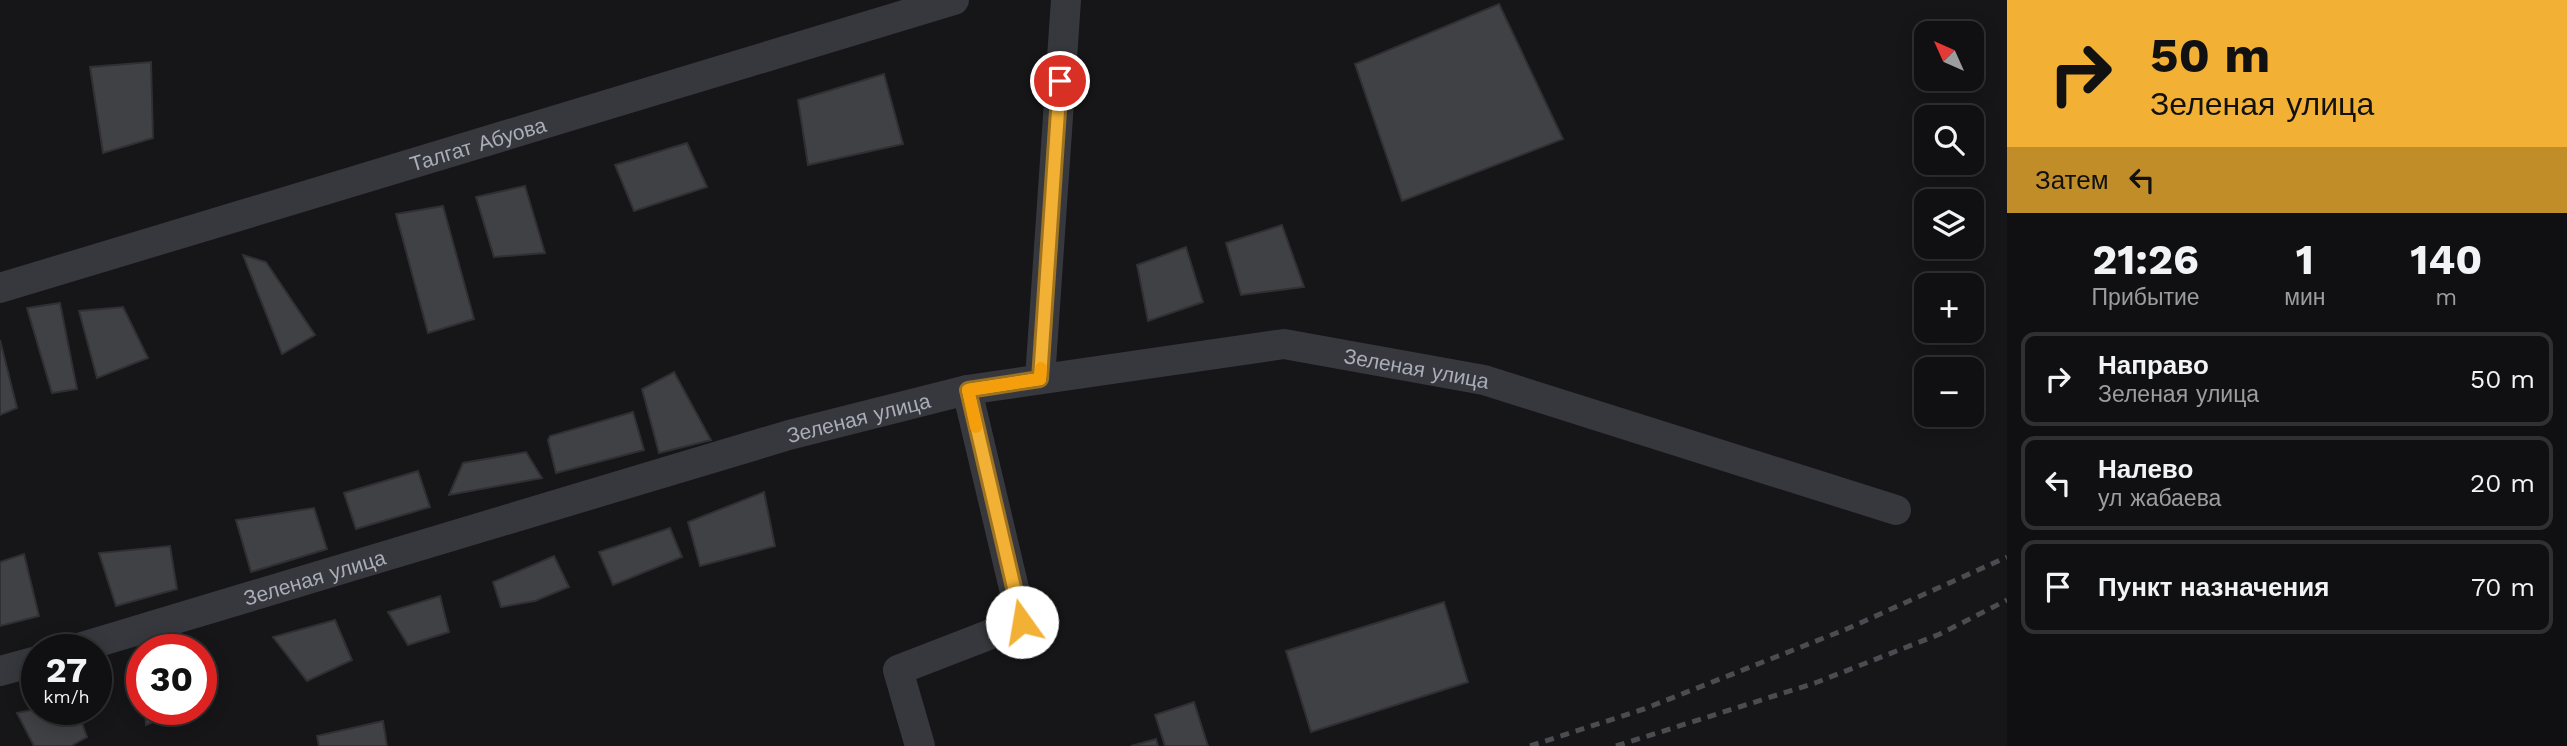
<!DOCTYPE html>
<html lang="ru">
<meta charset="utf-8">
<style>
body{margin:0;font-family:"Work Sans",sans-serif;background:#1e1e20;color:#f1f3f6;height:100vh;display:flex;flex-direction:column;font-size:26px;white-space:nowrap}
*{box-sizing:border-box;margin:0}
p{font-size:23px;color:#9c9d9f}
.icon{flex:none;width:38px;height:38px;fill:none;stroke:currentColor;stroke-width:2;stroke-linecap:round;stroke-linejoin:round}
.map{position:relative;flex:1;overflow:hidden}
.drawer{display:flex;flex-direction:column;background:#101012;width:560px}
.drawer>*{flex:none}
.hud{background:#f2b134;color:#111;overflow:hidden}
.needle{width:46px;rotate:315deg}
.fabs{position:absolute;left:1914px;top:21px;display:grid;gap:14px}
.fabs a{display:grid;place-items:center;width:70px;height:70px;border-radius:14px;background:#101012;box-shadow:0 4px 18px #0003,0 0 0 2px #303032;font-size:35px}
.speed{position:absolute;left:21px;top:634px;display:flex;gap:14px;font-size:35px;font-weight:700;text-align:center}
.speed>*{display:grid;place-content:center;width:91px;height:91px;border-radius:50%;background:#101012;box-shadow:0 4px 18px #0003,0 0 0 2px #303032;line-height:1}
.speed small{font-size:18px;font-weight:400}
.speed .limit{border:10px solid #d22;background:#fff;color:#111}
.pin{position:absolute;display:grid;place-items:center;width:60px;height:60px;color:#fff;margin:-30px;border:4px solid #fff;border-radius:50%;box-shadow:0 2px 7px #0007}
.me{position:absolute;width:77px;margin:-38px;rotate:347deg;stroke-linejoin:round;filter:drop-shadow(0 0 5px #0008)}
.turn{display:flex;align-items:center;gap:24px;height:147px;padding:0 28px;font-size:32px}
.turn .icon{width:91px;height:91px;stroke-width:2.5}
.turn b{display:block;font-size:49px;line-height:60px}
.then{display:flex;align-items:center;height:66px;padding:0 28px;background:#0003;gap:14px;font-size:26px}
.eta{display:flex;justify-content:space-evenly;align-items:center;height:119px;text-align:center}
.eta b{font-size:42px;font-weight:700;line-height:49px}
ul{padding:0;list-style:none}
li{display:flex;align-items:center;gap:21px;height:94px;margin:0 14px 10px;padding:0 14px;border:4px solid #303032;border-radius:14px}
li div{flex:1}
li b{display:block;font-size:26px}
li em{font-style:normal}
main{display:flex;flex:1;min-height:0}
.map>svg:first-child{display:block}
.building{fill:#404145;stroke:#303034;stroke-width:2}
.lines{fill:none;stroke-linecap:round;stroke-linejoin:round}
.street{stroke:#37383d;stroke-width:30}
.rail{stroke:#4a4c52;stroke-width:5;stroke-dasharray:9 7;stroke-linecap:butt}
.route-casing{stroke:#9d7322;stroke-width:18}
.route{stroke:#f2b134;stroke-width:12}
.slow{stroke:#f59e0b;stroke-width:12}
.labels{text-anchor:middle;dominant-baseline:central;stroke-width:5;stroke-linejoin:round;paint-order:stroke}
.street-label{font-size:21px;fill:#a8adb8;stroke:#111113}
</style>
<main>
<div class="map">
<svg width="2007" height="746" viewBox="0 0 2007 746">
<rect width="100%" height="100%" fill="#161618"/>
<path class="building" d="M1499,4L1563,139L1402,201L1355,64Z
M151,62L153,138L103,153L90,67Z
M884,74L903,144L808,165L798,100Z
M687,143L707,187L634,211L615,165Z
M525,186L545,253L494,257L476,197Z
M443,206L474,319L428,333L396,214Z
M1282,225L1304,287L1241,295L1226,243Z
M1186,247L1203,302L1148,321L1137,265Z
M243,255L266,262L315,335L282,354Z
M60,303L77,389L52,393L27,308Z
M123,307L148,358L97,378L79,311Z
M0,340L17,408L0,415Z
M674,372L711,440L659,453L642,389Z
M633,412L644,450L556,473L548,440L550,436Z
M526,452L542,478L449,495L463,463Z
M418,471L430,507L356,529L344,493Z
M764,492L775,546L700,566L688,522Z
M314,508L327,549L251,572L236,520Z
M670,528L682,557L613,585L599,552Z
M170,546L177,589L116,606L99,553Z
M24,554L39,616L0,626V562Z
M554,556L569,587L535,601L501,607L493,582Z
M440,596L449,632L408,645L388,612Z
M1444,602L1468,682L1311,732L1286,651Z
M335,620L352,660L307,681L273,637Z
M205,647L214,696L201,702V649Z
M1194,702L1208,746H1165L1155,715Z
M37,709H77L87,737L71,746H34L17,713Z
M145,709H184L146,725Z
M383,721L387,746H319L317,736Z
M1156,739L1158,746H1131Z"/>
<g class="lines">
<g class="street">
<path id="s1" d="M0,288L954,0"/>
<path d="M1040,379L1066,0"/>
<path id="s2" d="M75,649L789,435L967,390L1284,344L1484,380L1896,510"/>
<path d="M0,671L37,661"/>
<path d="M920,746L898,670L1022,622L967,390"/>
</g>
<path class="rail" d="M1530,746L1644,709L1849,628L2007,557
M1616,746L1815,683L1940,634L2007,600"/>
</g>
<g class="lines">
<defs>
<path id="route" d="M1022,622L968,390L1040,379L1060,81"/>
</defs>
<use href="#route" class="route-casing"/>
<use href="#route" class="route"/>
<path class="slow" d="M976,427L968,390L1040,379L1041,368"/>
</g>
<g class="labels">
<g class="street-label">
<text stroke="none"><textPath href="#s1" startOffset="499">Талгат Абуова</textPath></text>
<text stroke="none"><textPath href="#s2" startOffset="1384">Зеленая улица</textPath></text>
<text stroke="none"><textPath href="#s2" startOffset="817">Зеленая улица</textPath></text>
<text stroke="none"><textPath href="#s2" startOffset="250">Зеленая улица</textPath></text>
</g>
</g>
</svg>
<div class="fabs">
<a><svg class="needle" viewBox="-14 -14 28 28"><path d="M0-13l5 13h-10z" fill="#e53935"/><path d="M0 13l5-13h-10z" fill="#9c9d9f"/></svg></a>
<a><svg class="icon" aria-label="search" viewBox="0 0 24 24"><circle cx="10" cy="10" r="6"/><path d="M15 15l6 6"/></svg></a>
<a><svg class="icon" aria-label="layers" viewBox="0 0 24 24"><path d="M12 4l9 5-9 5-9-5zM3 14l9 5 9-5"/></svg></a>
<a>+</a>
<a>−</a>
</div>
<div class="speed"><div>27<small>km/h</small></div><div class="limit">30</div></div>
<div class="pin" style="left:1060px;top:81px;background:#d93025"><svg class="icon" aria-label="arrive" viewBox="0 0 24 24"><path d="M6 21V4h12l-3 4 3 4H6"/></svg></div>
<svg class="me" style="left:1022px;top:622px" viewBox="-20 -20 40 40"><circle r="19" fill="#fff"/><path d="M0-13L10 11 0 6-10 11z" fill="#f2b134"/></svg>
</div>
<section class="drawer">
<div class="hud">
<div class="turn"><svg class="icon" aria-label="right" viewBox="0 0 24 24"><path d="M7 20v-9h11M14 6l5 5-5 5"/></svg><div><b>50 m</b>Зеленая улица</div></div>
<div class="then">Затем<svg class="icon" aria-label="left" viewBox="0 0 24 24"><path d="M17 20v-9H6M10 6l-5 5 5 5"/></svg></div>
</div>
<div class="eta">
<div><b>21:26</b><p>Прибытие</p></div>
<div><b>1</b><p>мин</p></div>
<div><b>140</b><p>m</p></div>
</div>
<ul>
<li><svg class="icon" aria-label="right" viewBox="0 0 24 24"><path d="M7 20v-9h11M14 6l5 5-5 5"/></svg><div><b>Направо</b><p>Зеленая улица</p></div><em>50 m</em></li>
<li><svg class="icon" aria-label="left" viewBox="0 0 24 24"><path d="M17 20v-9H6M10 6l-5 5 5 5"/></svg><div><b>Налево</b><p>ул жабаева</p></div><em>20 m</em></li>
<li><svg class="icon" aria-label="arrive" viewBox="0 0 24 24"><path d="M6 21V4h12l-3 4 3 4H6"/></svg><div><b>Пункт назначения</b></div><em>70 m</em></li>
</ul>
</section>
</main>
